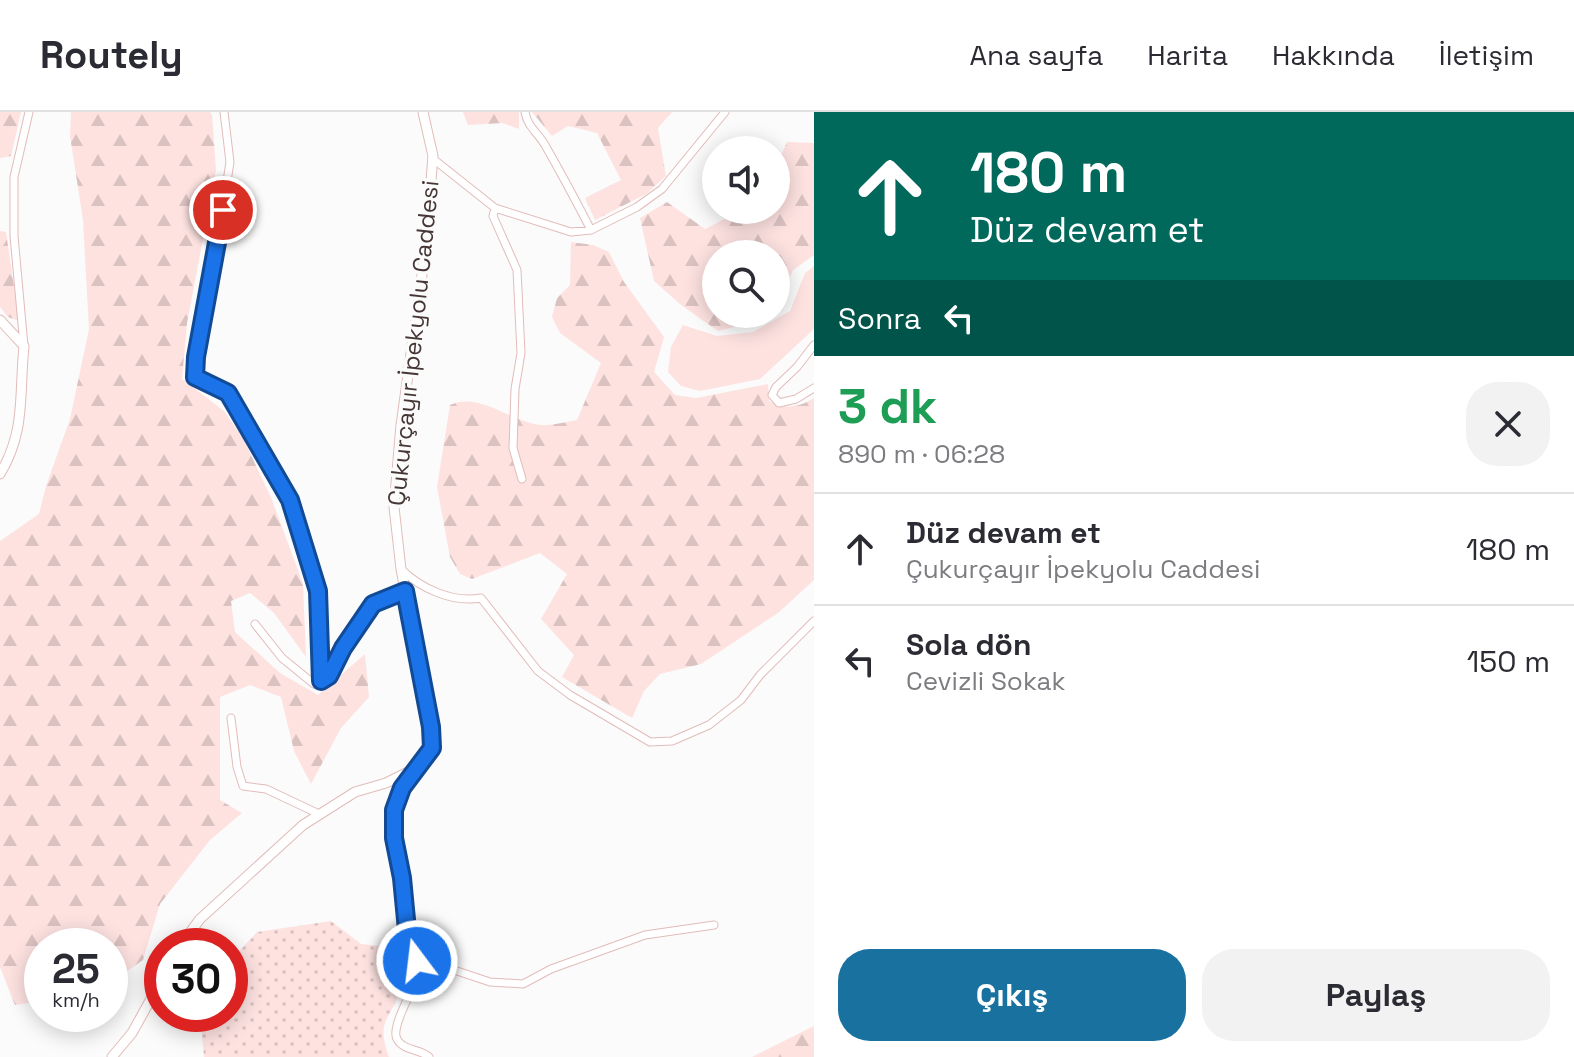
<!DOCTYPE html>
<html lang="tr">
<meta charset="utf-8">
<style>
body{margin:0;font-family:"Space Grotesk",sans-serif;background:#f2f2f3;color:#2b2b33;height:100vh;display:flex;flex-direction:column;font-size:30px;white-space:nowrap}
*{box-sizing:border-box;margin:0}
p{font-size:26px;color:#7c7c81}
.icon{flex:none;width:44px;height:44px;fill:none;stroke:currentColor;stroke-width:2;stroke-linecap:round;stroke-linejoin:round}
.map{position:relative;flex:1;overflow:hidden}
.panel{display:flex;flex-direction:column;background:#fff;width:760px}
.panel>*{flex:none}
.hud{background:#00695c;color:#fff;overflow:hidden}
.fabs{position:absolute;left:702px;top:24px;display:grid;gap:16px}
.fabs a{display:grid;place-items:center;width:88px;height:88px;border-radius:50%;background:#fff;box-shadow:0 4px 20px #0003;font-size:40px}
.speed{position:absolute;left:24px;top:816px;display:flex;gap:16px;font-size:40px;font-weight:700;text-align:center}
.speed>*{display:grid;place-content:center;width:104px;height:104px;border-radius:50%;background:#fff;box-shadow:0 4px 20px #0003;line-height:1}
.speed small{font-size:20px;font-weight:400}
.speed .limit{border:12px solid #d22;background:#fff;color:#111}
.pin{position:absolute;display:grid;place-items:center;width:68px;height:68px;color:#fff;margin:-34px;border:4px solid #fff;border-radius:50%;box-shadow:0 2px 8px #0007}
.me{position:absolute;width:88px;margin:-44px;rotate:345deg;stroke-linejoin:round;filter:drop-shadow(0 0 6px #0008)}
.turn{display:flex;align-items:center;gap:28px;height:168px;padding:0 24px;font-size:36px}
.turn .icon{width:104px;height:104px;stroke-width:2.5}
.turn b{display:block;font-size:56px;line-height:68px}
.then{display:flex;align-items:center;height:76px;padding:0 24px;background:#0003;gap:16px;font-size:30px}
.round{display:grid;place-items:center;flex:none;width:84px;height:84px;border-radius:32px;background:#f2f2f3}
.overview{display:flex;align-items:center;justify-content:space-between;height:136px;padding:0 24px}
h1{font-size:48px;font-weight:800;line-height:60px;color:#1e9e55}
.cta{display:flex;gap:16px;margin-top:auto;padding:16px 24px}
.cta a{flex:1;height:92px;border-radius:32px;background:#1971a0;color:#fff;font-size:32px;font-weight:800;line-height:92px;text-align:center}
.cta a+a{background:#f2f2f3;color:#2b2b33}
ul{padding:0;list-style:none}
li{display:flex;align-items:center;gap:24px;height:112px;padding:0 24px;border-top:2px solid #e1e1e2}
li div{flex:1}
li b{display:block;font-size:30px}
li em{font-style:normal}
header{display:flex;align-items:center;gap:48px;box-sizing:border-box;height:112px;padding:0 40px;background:#fff;border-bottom:2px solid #e1e1e2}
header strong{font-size:38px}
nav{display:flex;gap:44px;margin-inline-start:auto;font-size:28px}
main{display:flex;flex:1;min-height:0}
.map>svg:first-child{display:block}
.green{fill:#fde2e0}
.forest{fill:url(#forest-firs)}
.garden{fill:url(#garden-dots)}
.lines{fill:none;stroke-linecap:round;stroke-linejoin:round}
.minor-casing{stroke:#e1bcba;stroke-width:9}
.tertiary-casing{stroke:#e1bcba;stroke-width:11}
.minor{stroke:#fff;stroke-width:7}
.tertiary{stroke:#fff;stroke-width:9}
.route-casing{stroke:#114b97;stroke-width:20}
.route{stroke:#1a73e8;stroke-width:14}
.labels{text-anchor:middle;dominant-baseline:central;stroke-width:7;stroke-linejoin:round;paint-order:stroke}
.street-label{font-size:24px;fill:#463736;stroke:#fbfbfb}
</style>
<header>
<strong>Routely</strong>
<nav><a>Ana sayfa</a><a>Harita</a><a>Hakkında</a><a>İletişim</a></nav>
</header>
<main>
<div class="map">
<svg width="814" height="945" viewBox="0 0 814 945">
<defs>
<pattern id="forest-firs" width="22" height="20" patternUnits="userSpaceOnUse" patternTransform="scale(2)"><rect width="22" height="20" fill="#fde2e0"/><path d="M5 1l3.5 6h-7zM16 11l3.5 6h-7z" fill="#dac2c1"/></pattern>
<pattern id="garden-dots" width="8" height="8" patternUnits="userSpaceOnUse" patternTransform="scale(2)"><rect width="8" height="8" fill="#fde2e0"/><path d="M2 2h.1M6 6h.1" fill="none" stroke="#dac2c1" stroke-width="1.8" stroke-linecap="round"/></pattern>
</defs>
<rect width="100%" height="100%" fill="#fbfbfb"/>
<path class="green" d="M814,154V217L760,267L700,279L681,274L668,260L671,235L683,213L717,224L753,220L790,199L805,161Z"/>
<path class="forest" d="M0,0H21L11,44L0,46Z
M71,0H210L212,3L216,58L187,211L182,267L224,299L243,326L272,388L303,472L306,545L274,501L250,481L231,489L235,520L280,561L318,583L365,542L369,585L341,616L311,672L294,639L281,585L250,573L220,585V688L242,701L210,728L160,792L143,848L110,871V834H42V889L15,893L0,855V429L39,402L46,374L70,307L89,217L83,108L70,24Z
M463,0H519V17L503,11L468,13Z
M532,0H672L658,16L666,64L646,82L595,108L585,86L621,68L597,21L568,14L552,24Z
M787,30L814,31V143L793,158L776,199V142H716V202H769L749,211L718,219L681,193L654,169L640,106L667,90L705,117L742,98H776V55Z
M0,119L6,120L19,209L8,205L0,195Z
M571,130L593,133L609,140L624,170L664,225L654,260L675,283L696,286L768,272L769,289C784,298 800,295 814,286V468L778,501L701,552L660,562L644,579L632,606L562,565L574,543L541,507L567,462L540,441L472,467L460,462L450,445L437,375L450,293C479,279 511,310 540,313C551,314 565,310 577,308L601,251L560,221L552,205L557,186L570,173Z
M814,914V945H752Z"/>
<path class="garden" d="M331,809L361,832L404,837C403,850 403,865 400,877C391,910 375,906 389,945H204L200,902H230V849L257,820Z"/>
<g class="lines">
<defs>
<path id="minor" d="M224,0L230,50L215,146L196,245L195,265L228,281L290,388L318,479L321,569
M525,0C527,14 538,21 545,33C561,61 576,89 591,118
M432,46L495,96L571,120L591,118L637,95L662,77L725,0
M495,96L493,104L517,158L521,241L515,277L513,336L522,367
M814,233L797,255L776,275L772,283L779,291L796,287L814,276
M24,234L14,124V65L29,0
M401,457C421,477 453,491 481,486L538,559L570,583L650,630L672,629L709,613L741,588L760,563L814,509
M255,512L282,546L314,572C336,563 353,516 371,495C378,487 395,483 405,479
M231,606L237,655L243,674L266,677L319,702
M415,841L451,857L490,870L523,872L551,857L645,823L714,813
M415,841C416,847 418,854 417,860C415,878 390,914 397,927C403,939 421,937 429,945"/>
<path id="tertiary" d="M0,208L24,234C19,282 26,319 0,362
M180,834L200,807L303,713L355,680L386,671L412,658
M415,841L407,818L402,766L394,726V698L402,676L432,636L431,615L401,457L394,395L401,313L425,141L433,44L423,0
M112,945L132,921L162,867"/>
</defs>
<use href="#minor" class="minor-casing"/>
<use href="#tertiary" class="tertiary-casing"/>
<use href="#minor" class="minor"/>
<use href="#tertiary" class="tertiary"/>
</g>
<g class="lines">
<defs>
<path id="route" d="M223,98L196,245L195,265L228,281L290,388L318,479L321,569L329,564L343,536L373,492L405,479L431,615L432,636L402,676L394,698V726L402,766L407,818L417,849"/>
</defs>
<use href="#route" class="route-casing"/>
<use href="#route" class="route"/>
</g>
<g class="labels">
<g class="street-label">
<text transform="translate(413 231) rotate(-84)">Çukurçayır İpekyolu Caddesi</text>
</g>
</g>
</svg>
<div class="fabs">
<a><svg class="icon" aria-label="sound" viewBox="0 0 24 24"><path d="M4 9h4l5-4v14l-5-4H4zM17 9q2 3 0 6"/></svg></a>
<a><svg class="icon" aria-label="search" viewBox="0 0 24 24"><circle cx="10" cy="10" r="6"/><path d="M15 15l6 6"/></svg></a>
</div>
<div class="speed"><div>25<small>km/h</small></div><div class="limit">30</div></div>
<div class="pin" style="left:223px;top:98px;background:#d93025"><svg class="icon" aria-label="arrive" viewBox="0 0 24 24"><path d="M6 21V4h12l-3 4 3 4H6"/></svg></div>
<svg class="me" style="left:417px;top:849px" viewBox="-20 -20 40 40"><circle r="17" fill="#1a73e8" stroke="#fff" stroke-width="3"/><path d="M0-11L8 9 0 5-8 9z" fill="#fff"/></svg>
</div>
<section class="panel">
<div class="hud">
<div class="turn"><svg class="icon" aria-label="ahead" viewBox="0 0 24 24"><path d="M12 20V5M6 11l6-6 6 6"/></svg><div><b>180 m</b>Düz devam et</div></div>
<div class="then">Sonra<svg class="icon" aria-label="left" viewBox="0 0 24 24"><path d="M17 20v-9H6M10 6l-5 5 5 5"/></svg></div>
</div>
<div class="overview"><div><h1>3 dk</h1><p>890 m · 06:28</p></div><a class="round"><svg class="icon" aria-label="close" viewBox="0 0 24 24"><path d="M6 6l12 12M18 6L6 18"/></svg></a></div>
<ul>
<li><svg class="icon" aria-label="ahead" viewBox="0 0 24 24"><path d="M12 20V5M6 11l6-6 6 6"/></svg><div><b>Düz devam et</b><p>Çukurçayır İpekyolu Caddesi</p></div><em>180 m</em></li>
<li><svg class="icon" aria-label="left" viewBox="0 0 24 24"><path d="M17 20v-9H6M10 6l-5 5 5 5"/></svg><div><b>Sola dön</b><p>Cevizli Sokak</p></div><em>150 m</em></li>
</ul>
<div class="cta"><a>Çıkış</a><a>Paylaş</a></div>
</section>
</main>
